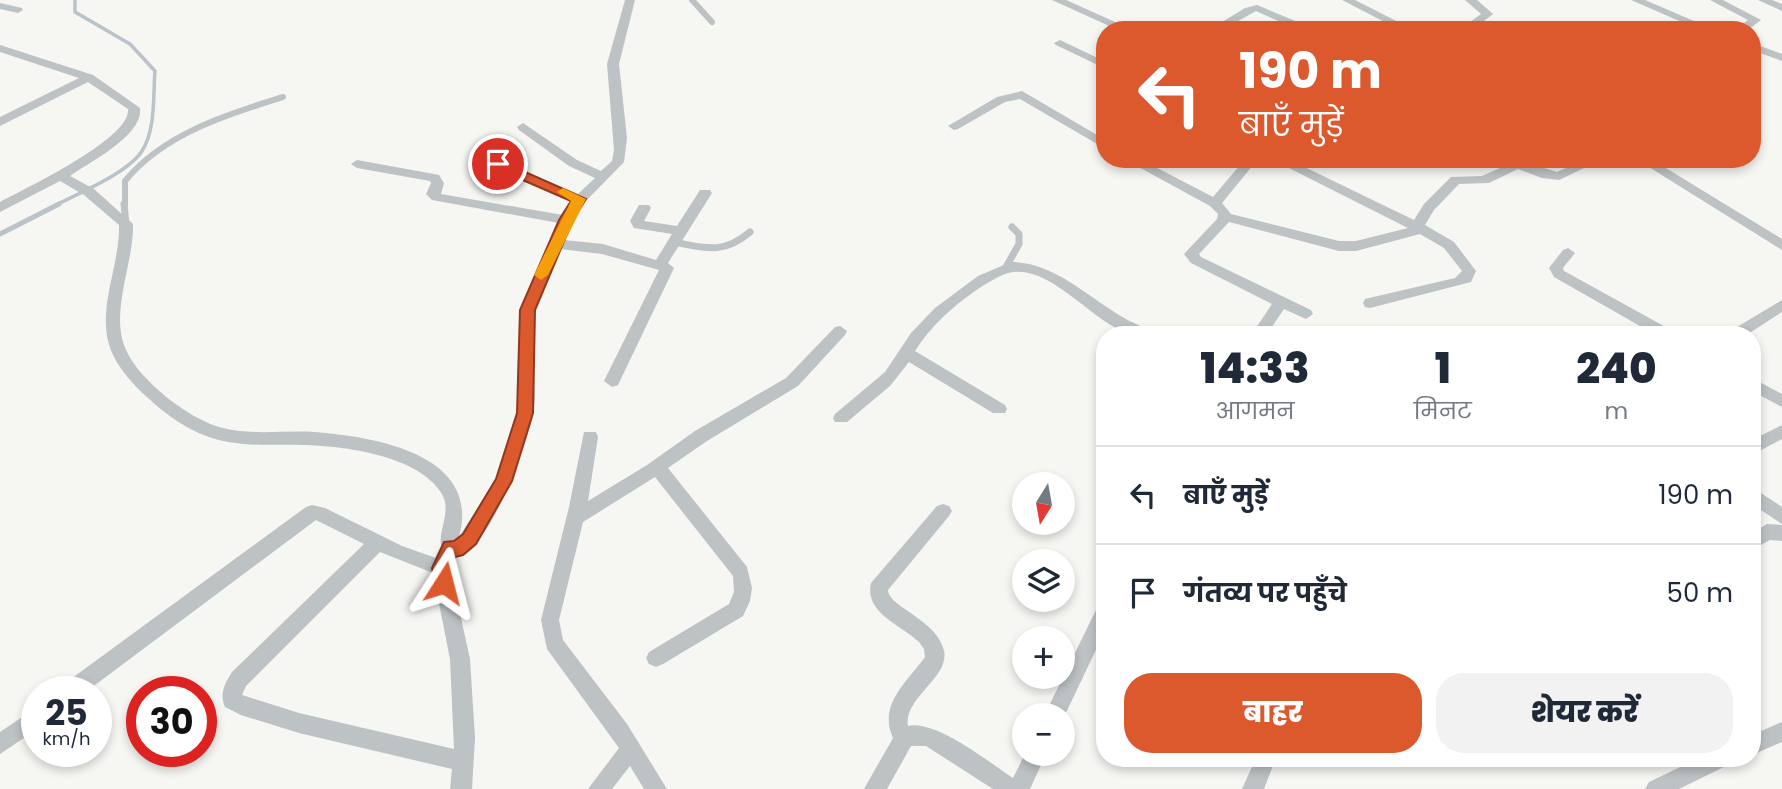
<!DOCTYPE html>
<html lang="hi">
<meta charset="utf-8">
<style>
body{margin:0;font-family:Poppins,"Noto Sans Devanagari",sans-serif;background:#f2f2f3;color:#1f2937;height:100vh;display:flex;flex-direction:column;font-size:26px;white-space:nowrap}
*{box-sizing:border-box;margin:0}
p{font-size:23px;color:#747a83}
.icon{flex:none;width:38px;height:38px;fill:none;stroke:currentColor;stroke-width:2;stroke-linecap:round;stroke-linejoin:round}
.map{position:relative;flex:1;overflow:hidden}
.details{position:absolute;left:1096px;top:326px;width:665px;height:441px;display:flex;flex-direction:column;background:#fff;border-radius:28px;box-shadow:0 4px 10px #0003}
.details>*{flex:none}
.top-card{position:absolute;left:1096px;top:21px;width:665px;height:147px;border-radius:28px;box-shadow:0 4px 10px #0003;background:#dc592e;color:#fff;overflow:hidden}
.needle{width:46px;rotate:191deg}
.buttons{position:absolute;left:1012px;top:472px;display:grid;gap:14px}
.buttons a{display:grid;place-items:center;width:63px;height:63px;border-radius:50%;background:#fff;box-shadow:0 4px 10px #0003;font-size:35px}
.speed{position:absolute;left:21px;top:676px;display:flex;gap:14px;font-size:35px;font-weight:700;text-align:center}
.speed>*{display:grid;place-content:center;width:91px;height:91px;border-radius:50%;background:#fff;box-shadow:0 4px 10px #0003;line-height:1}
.speed small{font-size:18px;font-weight:400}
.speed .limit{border:10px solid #d22;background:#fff;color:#111}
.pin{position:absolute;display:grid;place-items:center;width:60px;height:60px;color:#fff;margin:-30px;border:4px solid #fff;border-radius:50%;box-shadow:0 2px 7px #0007}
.me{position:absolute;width:77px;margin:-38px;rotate:9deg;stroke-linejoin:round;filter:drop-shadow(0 0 5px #0008)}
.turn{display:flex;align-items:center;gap:24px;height:147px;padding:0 28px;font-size:32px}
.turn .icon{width:91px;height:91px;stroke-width:2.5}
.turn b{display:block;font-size:49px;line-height:60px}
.eta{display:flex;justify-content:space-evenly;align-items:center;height:119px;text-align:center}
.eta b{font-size:42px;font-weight:800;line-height:49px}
.action{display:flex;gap:14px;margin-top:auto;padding:14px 28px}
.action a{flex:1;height:80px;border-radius:28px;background:#dc592e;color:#fff;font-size:28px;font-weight:800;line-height:80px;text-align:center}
.action a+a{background:#f2f2f3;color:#1f2937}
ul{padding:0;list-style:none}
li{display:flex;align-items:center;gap:21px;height:98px;padding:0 28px;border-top:2px solid #e0e1e3}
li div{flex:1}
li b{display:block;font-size:26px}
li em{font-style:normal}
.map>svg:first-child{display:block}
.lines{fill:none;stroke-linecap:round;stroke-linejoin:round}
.stream-far1{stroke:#b9c3c8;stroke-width:3.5}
.stream{stroke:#b9c3c8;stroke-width:5}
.lane-far1{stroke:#bdc2c5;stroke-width:6}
.lane{stroke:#bdc2c5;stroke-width:7}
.street{fill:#bdc2c5;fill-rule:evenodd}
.route{fill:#dc592e;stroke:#8f3a1e;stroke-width:2}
.slow{fill:#f59e0b}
</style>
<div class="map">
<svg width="1782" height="789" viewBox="0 0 1782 789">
<rect width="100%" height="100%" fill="#f6f6f3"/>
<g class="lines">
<path class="stream-far1" d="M56,205C79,193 128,173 142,151C156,129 153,95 155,71L130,44L75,12V0"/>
<path class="stream" d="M0,234L59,204"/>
<path class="lane-far1" d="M692,0L712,22
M125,205V181C163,134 228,114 283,97"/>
<path class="lane" d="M124,204L126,224
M673,242C705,248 723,255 750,232
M1006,267L1019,244V234L1012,227"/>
<path class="street" d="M625,0H635L619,64L627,138L624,162L580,207L564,240L603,244L656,260L672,234L634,228L630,221L639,205H649L651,208L644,221L677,226L700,190H710L712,193L668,263L674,268L618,385L612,387L604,381L659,270L602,254L560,249C551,268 540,288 535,308C527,341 539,381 533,415C527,443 487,561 452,556L450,568L470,659L475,738L472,789H450L452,769L299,733L241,715L225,707C219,694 225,683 232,672L364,544L316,520L87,691H61L64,684L306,507L312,505L325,508L402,546L436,558L438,553L443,552C434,532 455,512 440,491C415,455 344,446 303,445C275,444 246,447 219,440C191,433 167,416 147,397C129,381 111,360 107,336C101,299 120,262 119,225L84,195L60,181L0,212V202C25,189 132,138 128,109L88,82L0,126V117L79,78L0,52V45L93,75L140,108C144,135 90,162 70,176L94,189L133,224C134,264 109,312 126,350C139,380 188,418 219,427C250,436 283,430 315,432C375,437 482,454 459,537L496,479L517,413L520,310L559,223L432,200L426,194L431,183L430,181L357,168L351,164L357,160L434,174L439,175L444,183L441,194L563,215L571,200L475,158L477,155H485L578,194L595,178L569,166L519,130L517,127L523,123L577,160L601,171L612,161L614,150L607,64ZM380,552L433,573L450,659L454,749L299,713L242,695L246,686Z
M1052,0H1066L1133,30H1118Z
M1342,0H1355L1414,30H1400Z
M1465,0H1477L1493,14L1472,30H1459L1481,14Z
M1631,0H1645L1715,30H1700Z
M1710,0H1723L1761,20L1748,30H1735L1748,20Z
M1758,0H1772L1782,4V11Z
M0,3L22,8L23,10L18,13L0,9Z
M1257,5L1312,28L1313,30H1298L1256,11L1222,30H1209L1245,8Z
M1060,40L1104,61V68L1056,45L1054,43Z
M1752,43L1782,54V61L1752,50Z
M1022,91L1104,139V148L1020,99L1005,102L958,129L954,130L948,126L997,97Z
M1124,159H1140L1213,197L1245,159H1258L1222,203L1231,214L1339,241H1356L1408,228L1271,159H1288L1414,220L1424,204L1451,177L1482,176L1518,160L1557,172L1586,159H1603L1559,180L1542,178L1518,169L1489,183L1459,184L1434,210L1425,225L1454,242L1476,271L1471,282L1370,308L1365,307L1363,303L1365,299L1455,278L1462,271L1444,248L1420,234L1356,251H1339L1229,222L1199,254L1201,257L1311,310L1313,314L1306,319L1284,309L1267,334H1252L1272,304L1191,263L1184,254L1217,219L1218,214L1210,206Z
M1636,159H1651L1782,239V250Z
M1568,248L1575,253L1563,268L1564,271L1671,330L1673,334H1654L1554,277L1549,268L1563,250Z
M1011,262C1049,262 1079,289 1110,309C1122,318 1136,324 1149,330L1151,334C1145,334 1136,335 1130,334C1093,323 1053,267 1013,272C1000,274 986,284 975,291C952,307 930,327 915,351L1005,405L1007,409L1005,413H993L909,362L890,386L847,422H835L833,418L835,414L885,372L911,333L935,308L978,276Z
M1782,300V312L1748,334H1730L1732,330Z
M840,326L847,331L845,335L798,386L707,441L668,468L747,567L752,588L750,601L743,616L663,664L656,667L649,664L646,658L649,652L729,604L734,592L733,576L655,477L583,522L559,620L563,640L627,724L667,789H644L630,766L612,789H588L619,748L547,649L541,620L569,507L584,432H596L598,437L588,501L647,465L695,431L786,378L835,327Z
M1752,378L1782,394V407L1752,391Z
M1782,425V439L1752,455V440Z
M1752,487L1782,507V524L1752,504Z
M943,504L949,506L952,511L949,516L888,590C888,607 938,620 944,651C950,677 903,698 908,726C935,719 990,763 1013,778L1025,754H1046L1030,789H993L926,746H911L887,789H864L893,738C878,705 906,683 925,657L924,649L919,642C901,625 864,613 871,583L937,506Z
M1767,524L1782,525V541L1770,540L1752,550V533Z
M1104,605V633L1062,721V716H1044L1097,608Z
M37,707V729L0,754V732Z
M1782,722V742L1752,755V735Z
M1256,758H1276L1264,789H1242Z
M1699,758H1731L1728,765L1679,789H1645L1649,782Z"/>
</g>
<path class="route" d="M498,160L586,199L573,220L535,310L533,413L512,481L476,544L463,555L455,557C449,570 456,578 451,589L444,592L437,589L432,568L444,542L454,541L463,534L496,479L517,413L520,310L559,220L571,201L493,167V162Z"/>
<path class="slow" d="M563,188L586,199L548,275L541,280L534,275L571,201L557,192Z"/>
</svg>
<div class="buttons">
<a><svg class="needle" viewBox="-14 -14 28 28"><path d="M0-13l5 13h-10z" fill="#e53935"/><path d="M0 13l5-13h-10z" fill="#747a83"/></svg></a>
<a><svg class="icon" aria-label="layers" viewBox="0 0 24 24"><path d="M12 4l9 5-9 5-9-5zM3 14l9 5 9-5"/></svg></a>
<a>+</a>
<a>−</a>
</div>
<div class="speed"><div>25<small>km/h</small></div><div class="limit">30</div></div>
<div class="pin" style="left:498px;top:164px;background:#d93025"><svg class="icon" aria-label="arrive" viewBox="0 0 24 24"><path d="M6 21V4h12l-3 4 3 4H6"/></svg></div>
<svg class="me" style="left:444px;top:583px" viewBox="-20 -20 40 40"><path d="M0-17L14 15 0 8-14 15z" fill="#dc592e" stroke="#fff" stroke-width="4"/></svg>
<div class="top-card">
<div class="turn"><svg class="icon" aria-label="left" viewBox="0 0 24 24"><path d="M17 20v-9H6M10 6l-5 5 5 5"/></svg><div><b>190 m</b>बाएँ मुड़ें</div></div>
</div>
<section class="details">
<div class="eta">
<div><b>14:33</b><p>आगमन</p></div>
<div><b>1</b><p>मिनट</p></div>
<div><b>240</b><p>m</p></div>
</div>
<ul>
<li><svg class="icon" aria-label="left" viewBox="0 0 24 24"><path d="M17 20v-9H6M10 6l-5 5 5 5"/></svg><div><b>बाएँ मुड़ें</b></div><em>190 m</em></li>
<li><svg class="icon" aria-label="arrive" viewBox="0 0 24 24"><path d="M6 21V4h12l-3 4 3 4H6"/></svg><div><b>गंतव्य पर पहुँचे</b></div><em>50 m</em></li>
</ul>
<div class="action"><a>बाहर</a><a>शेयर करें</a></div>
</section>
</div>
